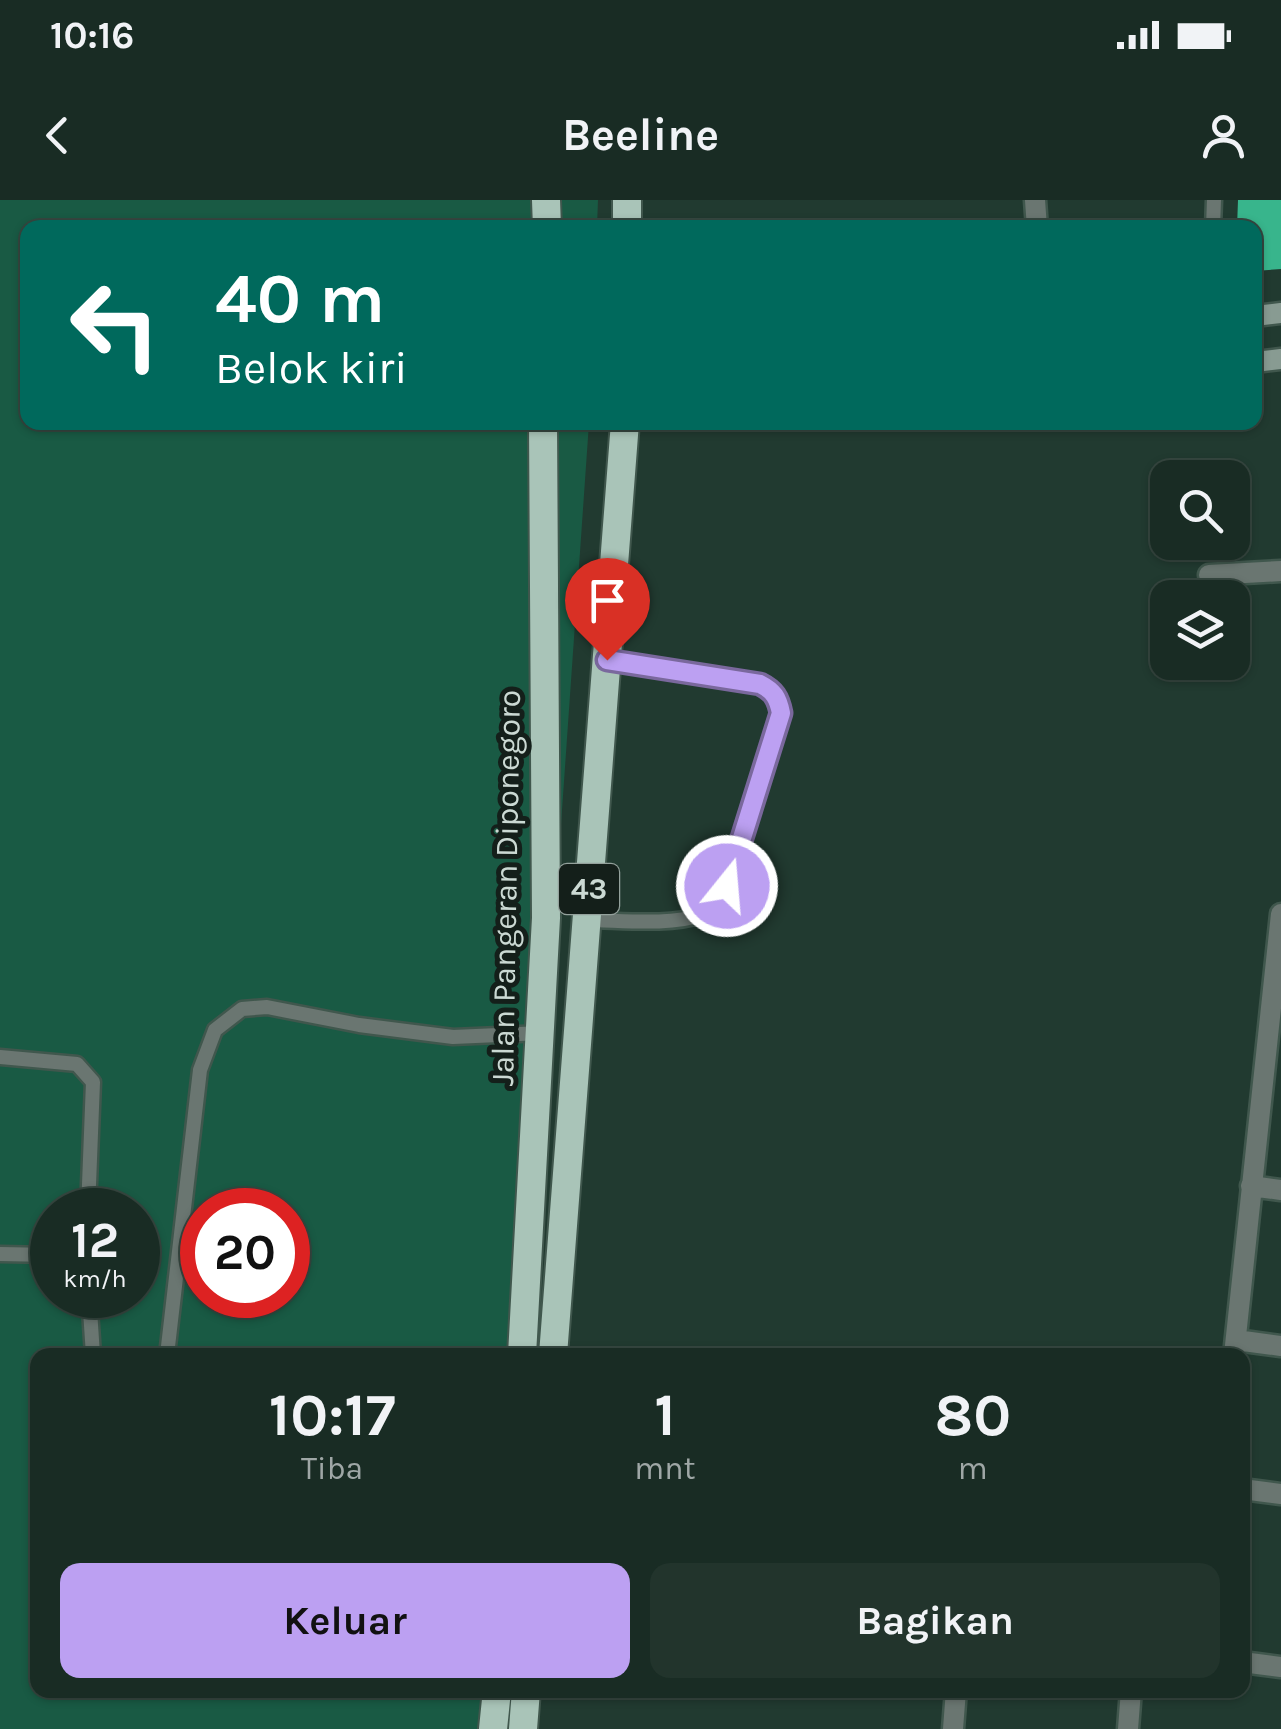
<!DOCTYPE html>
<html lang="id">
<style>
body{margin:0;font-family:Karla,sans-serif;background:#22342c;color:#f1f3f6;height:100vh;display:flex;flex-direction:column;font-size:38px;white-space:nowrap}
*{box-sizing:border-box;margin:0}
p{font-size:32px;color:#9fa7a6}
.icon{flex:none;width:55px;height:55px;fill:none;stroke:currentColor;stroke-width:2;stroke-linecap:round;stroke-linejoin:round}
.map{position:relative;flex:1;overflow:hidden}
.panel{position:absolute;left:30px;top:1148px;width:1220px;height:350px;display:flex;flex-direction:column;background:#192c24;border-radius:20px;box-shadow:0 2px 8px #0004,0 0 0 2px #374841}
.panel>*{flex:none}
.banner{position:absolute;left:20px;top:20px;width:1242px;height:210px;border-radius:20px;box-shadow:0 2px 8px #0004,0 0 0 2px #374841;background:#00695c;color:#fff;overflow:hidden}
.fabs{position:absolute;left:1150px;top:260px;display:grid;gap:20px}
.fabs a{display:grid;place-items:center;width:100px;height:100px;border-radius:20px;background:#192c24;box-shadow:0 2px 8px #0004,0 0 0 2px #374841;font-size:50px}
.speed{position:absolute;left:30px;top:988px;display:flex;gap:20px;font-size:50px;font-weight:700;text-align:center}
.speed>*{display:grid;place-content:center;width:130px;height:130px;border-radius:50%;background:#192c24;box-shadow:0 2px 8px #0004,0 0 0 2px #374841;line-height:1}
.speed small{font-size:25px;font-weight:400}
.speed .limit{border:15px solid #d22;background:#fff;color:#111}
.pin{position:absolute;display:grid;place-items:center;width:85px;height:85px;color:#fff;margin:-102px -42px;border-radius:50% 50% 50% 0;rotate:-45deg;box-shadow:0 0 10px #0007}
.pin .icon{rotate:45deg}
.me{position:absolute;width:110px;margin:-55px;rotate:17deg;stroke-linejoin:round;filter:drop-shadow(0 0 8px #0008)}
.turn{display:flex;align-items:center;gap:35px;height:210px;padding:0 30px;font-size:45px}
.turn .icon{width:130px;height:130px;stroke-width:2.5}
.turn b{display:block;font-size:70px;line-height:85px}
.eta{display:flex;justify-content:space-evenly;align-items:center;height:170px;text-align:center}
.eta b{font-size:60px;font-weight:700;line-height:70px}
.primary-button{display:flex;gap:20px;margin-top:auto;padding:20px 30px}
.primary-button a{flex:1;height:115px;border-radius:20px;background:#bca0f2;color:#111;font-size:40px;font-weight:700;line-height:115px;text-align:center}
.primary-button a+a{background:#22342c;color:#f1f3f6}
.status{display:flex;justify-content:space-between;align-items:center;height:70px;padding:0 50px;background:#192c24;direction:ltr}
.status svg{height:28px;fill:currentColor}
header{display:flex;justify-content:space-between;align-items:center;height:130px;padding:0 30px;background:#192c24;font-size:45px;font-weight:700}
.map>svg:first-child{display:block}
.green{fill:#195a44;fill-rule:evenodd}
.building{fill:#38b58c}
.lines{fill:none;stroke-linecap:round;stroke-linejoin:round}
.service-casing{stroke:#40574d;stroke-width:19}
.minor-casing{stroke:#40574d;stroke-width:25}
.secondary-casing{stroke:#40574d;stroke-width:25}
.trunk-casing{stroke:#40574d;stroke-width:32}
.service{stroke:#6a7671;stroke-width:14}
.minor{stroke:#6a7671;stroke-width:20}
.secondary{stroke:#889b92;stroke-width:20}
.trunk{stroke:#a9c4b8;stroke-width:28}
.route-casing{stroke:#7a689d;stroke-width:25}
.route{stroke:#bca0f2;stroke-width:18}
.labels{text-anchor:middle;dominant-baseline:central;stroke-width:10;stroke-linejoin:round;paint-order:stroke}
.shield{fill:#141f1a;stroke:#94a19c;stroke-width:2.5}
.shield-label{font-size:30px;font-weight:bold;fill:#cbd9d3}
.street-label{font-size:32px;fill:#cbd9d3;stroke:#141f1a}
</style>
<div class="status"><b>10:16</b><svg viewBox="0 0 49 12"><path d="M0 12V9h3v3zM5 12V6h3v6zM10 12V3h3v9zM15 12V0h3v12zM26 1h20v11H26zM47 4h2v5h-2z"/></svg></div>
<header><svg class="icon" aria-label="back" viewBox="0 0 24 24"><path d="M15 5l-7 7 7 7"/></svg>Beeline<svg class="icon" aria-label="person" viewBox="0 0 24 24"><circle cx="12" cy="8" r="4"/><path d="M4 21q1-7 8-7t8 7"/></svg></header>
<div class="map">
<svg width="1281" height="1529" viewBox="0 0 1281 1529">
<rect width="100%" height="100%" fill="#213a30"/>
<path class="green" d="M0,0H598L597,27L28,28V222L589,223L524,1155H38V1490H497L493,1529H0ZM52,1010H138V1095H52ZM202,1010H288V1095H202Z"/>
<path class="building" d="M1238,0H1281V69L1255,71V28H1237Z"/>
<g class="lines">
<defs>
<path id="service" d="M1213,28L1214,0
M587,720C618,720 671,726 700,715C713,710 720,698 727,686L781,513C778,498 774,491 760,484L607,460
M0,857L77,864L93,882L88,1010
M0,1054L52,1055
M89,1095L93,1155
M167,1155L200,870L215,830L242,809L267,807L359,825L453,837L542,833"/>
<path id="minor" d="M1035,0L1037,28
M1209,375L1281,371
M1251,986L1281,990
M1236,1140L1281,1146
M1234,1155L1281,714
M1242,1289L1281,1294
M1242,1462L1281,1467
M953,1529L956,1490
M1128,1529L1131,1490"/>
<path id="secondary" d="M1255,116L1281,113
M1255,162L1281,159"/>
<path id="trunk" d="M546,0L547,28
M627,0V28
M522,1155L546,718L543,222
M553,1155L625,222
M493,1529L497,1490
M523,1529L526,1490"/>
</defs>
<use href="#service" class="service-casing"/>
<use href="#minor" class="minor-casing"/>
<use href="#secondary" class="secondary-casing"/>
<use href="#trunk" class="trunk-casing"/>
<use href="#service" class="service"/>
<use href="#minor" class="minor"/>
<use href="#secondary" class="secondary"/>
<use href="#trunk" class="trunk"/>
</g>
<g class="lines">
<defs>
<path id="route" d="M607,460L760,484C774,491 778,498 781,513L727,686"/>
</defs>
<use href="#route" class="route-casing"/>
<use href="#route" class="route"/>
</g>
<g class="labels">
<rect class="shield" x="559" y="664" width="60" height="50" rx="8"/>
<g class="shield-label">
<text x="589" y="689">43</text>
</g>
<g class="street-label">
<text transform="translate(506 688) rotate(-89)">Jalan Pangeran Diponegoro</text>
</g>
</g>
</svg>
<div class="fabs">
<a><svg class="icon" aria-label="search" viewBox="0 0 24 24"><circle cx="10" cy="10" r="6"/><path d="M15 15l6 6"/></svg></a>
<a><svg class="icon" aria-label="layers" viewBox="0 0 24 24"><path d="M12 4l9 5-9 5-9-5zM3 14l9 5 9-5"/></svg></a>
</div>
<div class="speed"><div>12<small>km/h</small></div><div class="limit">20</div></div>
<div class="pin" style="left:607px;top:460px;background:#d93025"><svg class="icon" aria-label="arrive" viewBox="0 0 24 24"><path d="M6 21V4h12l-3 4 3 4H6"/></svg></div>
<svg class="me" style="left:727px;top:686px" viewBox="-20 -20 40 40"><circle r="17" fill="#bca0f2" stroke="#fff" stroke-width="3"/><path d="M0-11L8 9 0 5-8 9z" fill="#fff"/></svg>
<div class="banner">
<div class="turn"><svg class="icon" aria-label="left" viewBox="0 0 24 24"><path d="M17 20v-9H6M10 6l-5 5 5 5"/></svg><div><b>40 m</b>Belok kiri</div></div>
</div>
<section class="panel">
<div class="eta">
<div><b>10:17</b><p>Tiba</p></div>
<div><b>1</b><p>mnt</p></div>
<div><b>80</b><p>m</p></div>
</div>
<div class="primary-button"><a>Keluar</a><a>Bagikan</a></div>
</section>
</div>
